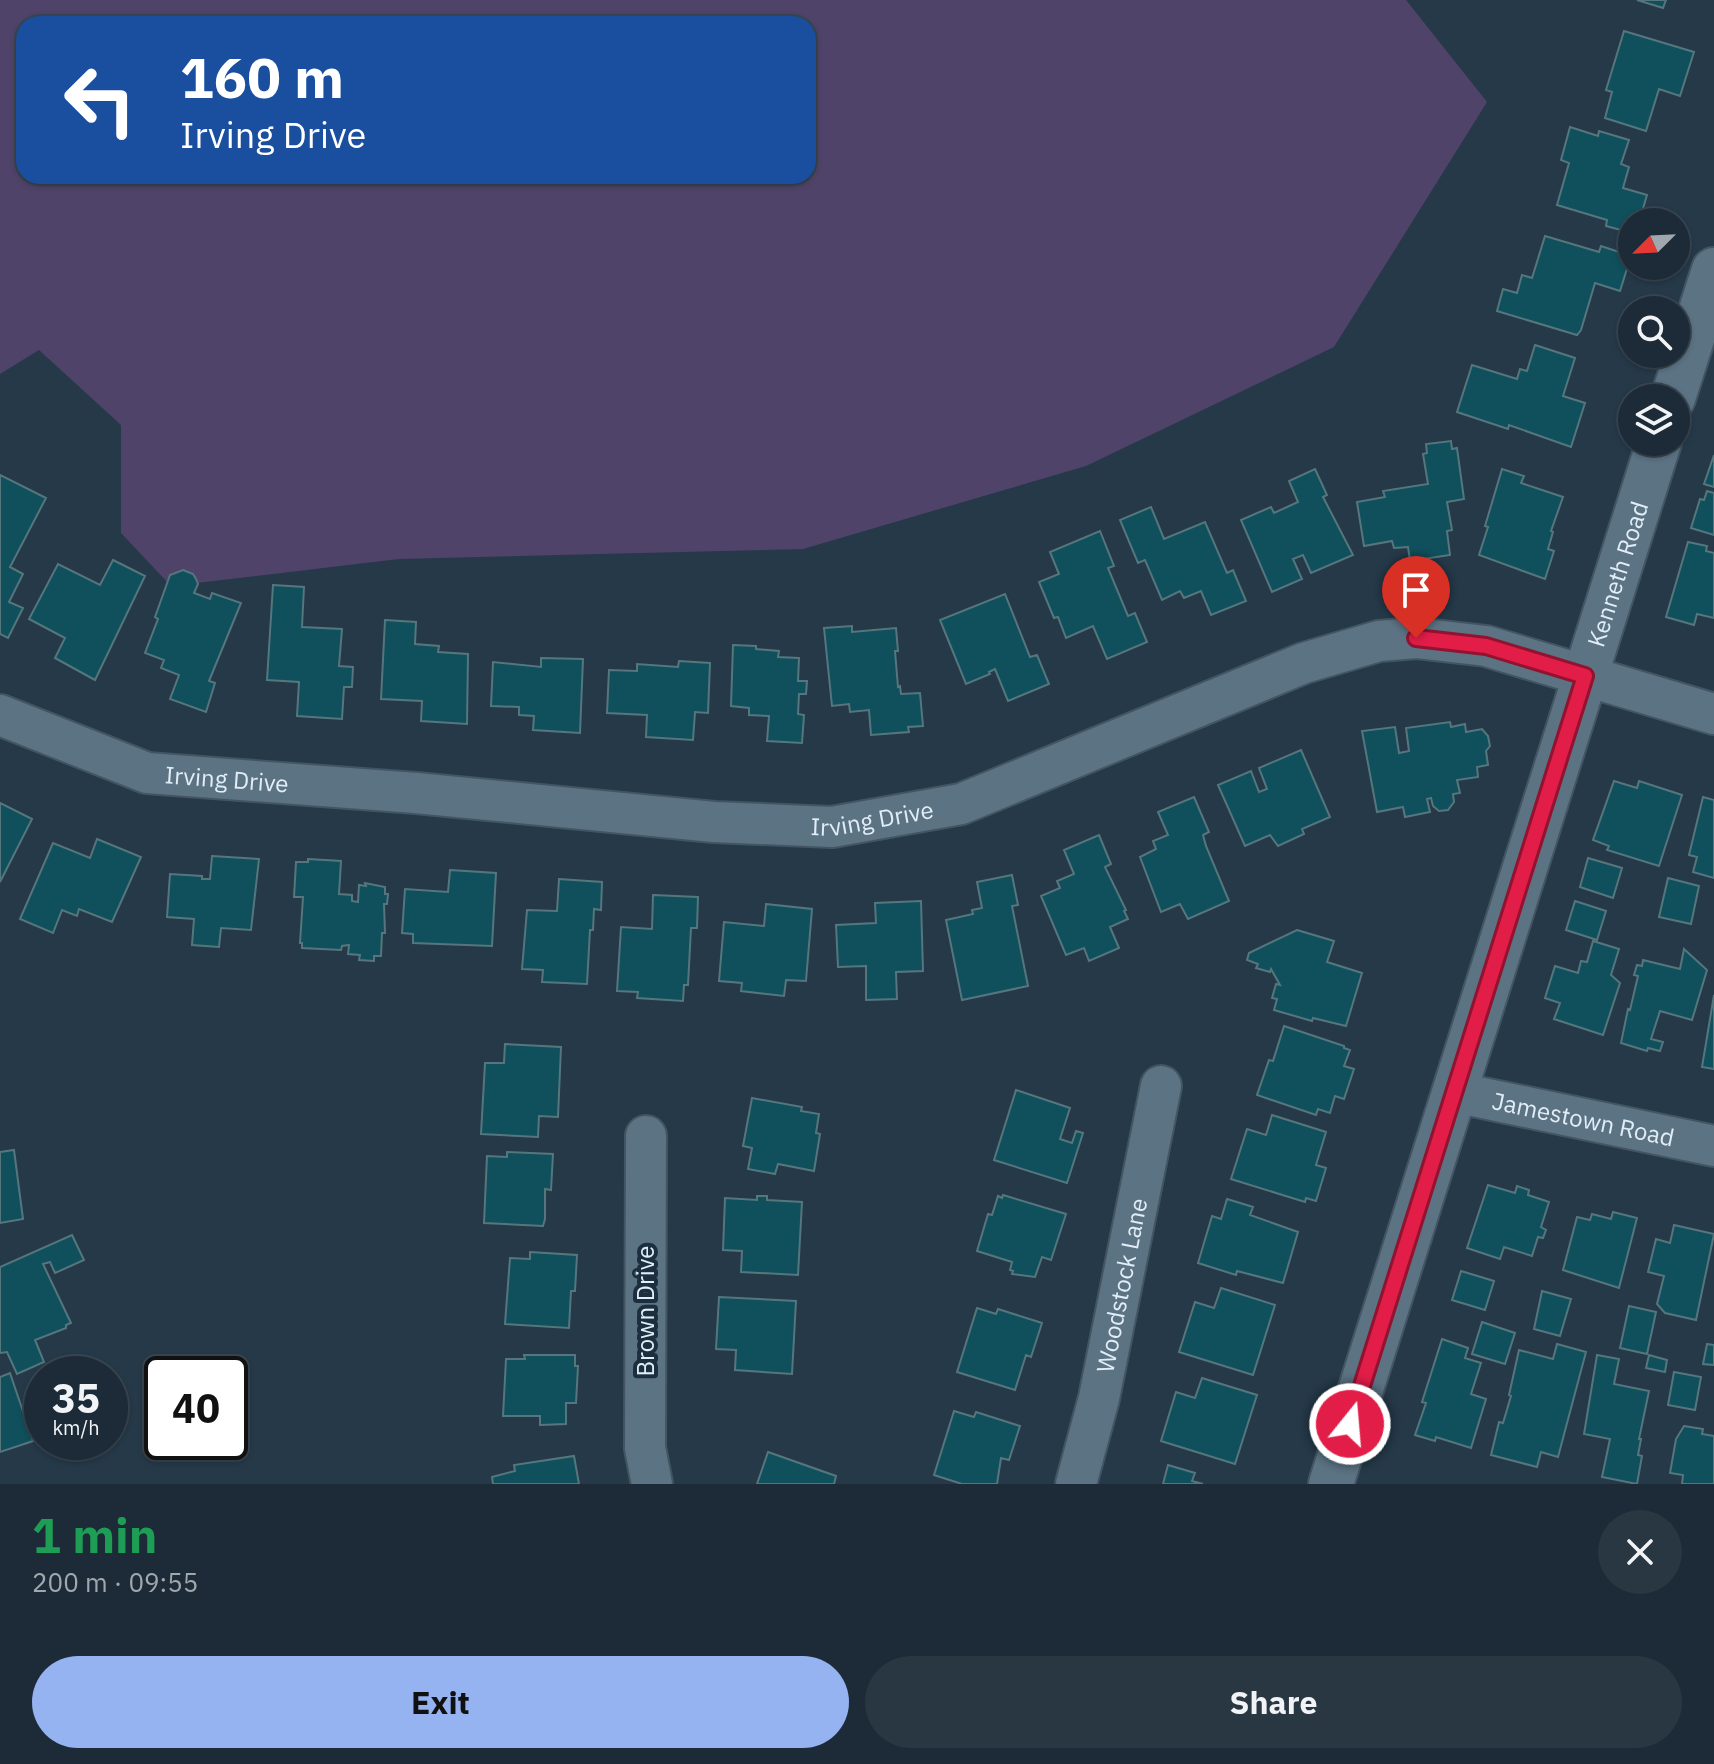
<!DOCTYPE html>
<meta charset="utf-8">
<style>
body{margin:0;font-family:"IBM Plex Sans",sans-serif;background:#293742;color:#f1f3f6;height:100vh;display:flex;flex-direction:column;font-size:30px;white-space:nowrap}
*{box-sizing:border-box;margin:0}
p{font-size:26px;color:#a0a7ad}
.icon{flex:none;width:44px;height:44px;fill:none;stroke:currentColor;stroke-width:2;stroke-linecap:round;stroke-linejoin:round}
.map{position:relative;height:1484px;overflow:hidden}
.side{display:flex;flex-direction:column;background:#1c2b37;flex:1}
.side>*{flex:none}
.top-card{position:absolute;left:16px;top:16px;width:800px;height:168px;border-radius:24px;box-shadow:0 2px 6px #0004,0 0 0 2px #3a4752;background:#1a4fa0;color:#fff;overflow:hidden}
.needle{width:52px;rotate:246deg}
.controls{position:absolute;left:1618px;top:208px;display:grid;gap:16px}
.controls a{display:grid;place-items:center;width:72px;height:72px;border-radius:50%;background:#1c2b37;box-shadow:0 2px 6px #0004,0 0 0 2px #3a4752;font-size:40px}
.speed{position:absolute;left:24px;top:1356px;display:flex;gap:16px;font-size:40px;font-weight:700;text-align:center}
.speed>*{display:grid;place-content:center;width:104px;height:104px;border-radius:50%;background:#1c2b37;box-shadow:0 2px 6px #0004,0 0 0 2px #3a4752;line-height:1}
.speed small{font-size:20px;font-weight:400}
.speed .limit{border:4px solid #111;border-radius:12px;background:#fff;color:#111}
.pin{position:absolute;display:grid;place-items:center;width:68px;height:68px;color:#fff;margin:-82px -34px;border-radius:50% 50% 50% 0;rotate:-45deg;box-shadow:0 0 8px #0007}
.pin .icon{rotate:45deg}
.me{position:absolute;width:88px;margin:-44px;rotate:17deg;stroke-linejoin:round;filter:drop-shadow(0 0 6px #0008)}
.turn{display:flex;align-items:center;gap:28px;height:168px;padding:0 32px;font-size:36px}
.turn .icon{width:104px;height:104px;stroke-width:2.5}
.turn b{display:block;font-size:56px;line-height:68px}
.round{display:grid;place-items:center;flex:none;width:84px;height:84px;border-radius:42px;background:#293742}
.overview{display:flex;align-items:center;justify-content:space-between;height:136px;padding:0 32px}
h1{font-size:48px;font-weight:800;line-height:60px;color:#1e9e55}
.cta{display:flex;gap:16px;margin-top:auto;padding:16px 32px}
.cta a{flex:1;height:92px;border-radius:48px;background:#95b2f1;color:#111;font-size:32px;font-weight:800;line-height:92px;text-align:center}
.cta a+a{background:#293742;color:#f1f3f6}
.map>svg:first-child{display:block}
.green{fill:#504369;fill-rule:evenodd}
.building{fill:#0f505c;stroke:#56767d;stroke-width:2}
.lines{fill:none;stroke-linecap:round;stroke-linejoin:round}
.minor-casing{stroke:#435563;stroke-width:44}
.tertiary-casing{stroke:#435563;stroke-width:48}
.minor{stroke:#5c7384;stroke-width:40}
.tertiary{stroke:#5c7384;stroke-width:44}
.route-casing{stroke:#92132f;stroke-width:20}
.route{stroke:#e11d48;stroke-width:14}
.labels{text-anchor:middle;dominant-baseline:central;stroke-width:8;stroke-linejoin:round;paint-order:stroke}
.street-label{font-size:24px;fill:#e1edf7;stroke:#1b2f3e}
</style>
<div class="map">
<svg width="1714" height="1484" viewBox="0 0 1714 1484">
<rect width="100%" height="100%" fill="#253949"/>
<path class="green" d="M0,0H1406L1487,102L1334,347L1086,466L803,549L399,559L171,586L121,533V425L39,350L0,374ZM24,24H808V176H24Z"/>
<path class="building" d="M1637,0H1666L1663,8Z
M1624,31L1694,52L1680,96L1659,89L1646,131L1605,118L1612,92L1606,90Z
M1570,127L1598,136L1599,131L1629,140L1621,164L1629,167L1623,188L1647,195L1639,222H1632V233L1606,226L1607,220L1557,205L1569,163L1561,160Z
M1545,236L1599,252L1601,246L1631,256L1620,291L1595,283L1581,330L1577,335L1497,311L1503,289L1517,293L1522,275L1532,278Z
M1535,345L1575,358L1563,396L1585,403L1571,447L1509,425L1508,429L1457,412L1472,365L1517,379L1520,369L1527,371Z
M1451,441L1452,449L1457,448L1464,499L1447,502L1452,530L1447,531L1450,555L1410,561L1408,547L1394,548L1392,541L1364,546L1357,502L1385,497L1383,491L1428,484L1423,454L1427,453L1426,444Z
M1714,455V487L1704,484Z
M1315,469L1327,495L1323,497L1353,555L1311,573L1303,555L1293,559L1302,579L1272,592L1241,520L1271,507L1274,513L1298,502L1289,481Z
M1502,469L1524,476L1521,483L1563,497L1551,531L1553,532L1548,549L1554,551L1545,579L1479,555L1488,527L1485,526Z
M0,475L46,498L10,567L23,574L9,602L23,608L8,638L0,634Z
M1707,491L1714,493V535L1691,528L1700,499L1704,500Z
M1151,507L1164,539L1205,522L1227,573L1233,570L1246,601L1211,615L1201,591L1184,598L1180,591L1162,600L1145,560L1138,563L1120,520Z
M1100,531L1114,566L1108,568L1128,616L1135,613L1147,642L1107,659L1093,626L1066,638L1058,617L1054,618L1039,582L1059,574L1050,552Z
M1688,542L1707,546L1706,551L1714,553V618L1697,614L1694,625L1666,617Z
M113,560L145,576L95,680L55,658L65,638L29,619L58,564L100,585Z
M183,570L193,574L196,579L198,584L194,593L210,599L212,593L241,603L209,681L215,683L206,712L170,699L179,675L161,668L164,660L145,653L158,619L155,617L170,575Z
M273,585L304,587L302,627L342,629L339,666L353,667L352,687H344L342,719L297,716L299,682L267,680Z
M1005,594L1030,657L1037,655L1049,684L1008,701L995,669L989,672L990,674L966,684L940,620Z
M385,620L416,622L415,644L439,646L438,652L468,654L467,724L421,721L422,701L381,699Z
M852,626V632L896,628L898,651H895L898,687L900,686L901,694L920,693L923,726L908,727L909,732L871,735L869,710L850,712L849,704L832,706L824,628Z
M733,645L756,646V649L779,651L778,657L799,658L798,681H807L806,694H799L798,714L804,715L802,743L767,741L769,716L749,715V708L731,706Z
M541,658L583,659L580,733L533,730L534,716L519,715V707L491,706L493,662L541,667Z
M679,661L710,663L708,713L695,712L693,740L646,737L647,715L607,713L609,670L637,671V664L678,667Z
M1450,722L1451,727L1465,724L1466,732L1482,729L1488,736L1490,746L1486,751L1488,765L1477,767L1478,777L1457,780L1460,793L1453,794L1454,802L1448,810L1439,811L1433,806L1431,798L1427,799L1430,812L1405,817L1403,807L1377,812L1362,731L1395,727L1399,753L1409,751L1406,728Z
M1301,750L1330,817L1302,829L1304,834L1278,846L1270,835L1245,846L1218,785L1251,771L1259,792L1267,789L1259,768Z
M1614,781L1637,788L1639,781L1682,795L1659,866L1607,850L1609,846L1593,840Z
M1194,797L1209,832L1203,835L1206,846L1229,901L1188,919L1180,904L1161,912L1140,857L1156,849L1153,841L1168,835L1158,812Z
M1703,797L1714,800V878L1693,872L1697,857L1689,855Z
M0,803L32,819L0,882Z
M1099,835L1111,864L1105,867L1126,910L1124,911L1128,919L1110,927L1119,948L1089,961L1084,948L1066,955L1041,896L1060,888L1057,881L1074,874L1064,850Z
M97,839L141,857L112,922L79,909L77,916L62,910L53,933L20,919L53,843L90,858Z
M212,856L259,859L251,930L221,928L219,947L192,945L194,919L167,917L170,874L202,876V879H210Z
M1588,858L1622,868L1613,898L1580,887Z
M308,859L341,861L339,894L352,895V901L358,902L359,885L366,886L365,883L385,887V894H388L387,904H384L385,933H382L381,956H374V961L359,960L360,955L348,954L349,945L342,946L341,950L302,948V943H300L303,897H294L296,862H308Z
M450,870L496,873L492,946L413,943V934L402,933L405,889L448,892Z
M1012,875L1018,905L1012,906L1028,986L962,1000L946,920L973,914L972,910L982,908L977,882Z
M1668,878L1699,886L1691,924L1659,917Z
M559,879L602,882L601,910L594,909L593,930H590L587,984L542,982L543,970L522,969L527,910L557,911Z
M653,895L698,897L697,928H691L688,985H684L683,1001L637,998L638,992L617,991L621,927L652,929Z
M921,901L923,971L896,972L897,999L866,1000V966L838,967L836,925L876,923L875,903Z
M1575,901L1606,911L1597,940L1566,930Z
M766,904L812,909L806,981L786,980L784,996L741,991L742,983L719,981L724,922L764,926Z
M1297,930L1334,941L1327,962L1362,973L1346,1026L1313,1018L1312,1021L1274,1010L1277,999L1272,998L1276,984L1280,985L1271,969L1270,972L1256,968L1258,964L1247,960L1249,953Z
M1593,941L1619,949L1611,975L1620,983L1603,1035L1554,1019L1560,1003L1545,998L1555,966L1578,973L1581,961L1587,962Z
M1684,949L1707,970L1692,1020L1660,1011L1651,1039L1663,1042L1660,1051L1648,1048L1647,1051L1621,1043L1628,1009L1630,1010L1638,976L1634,975L1637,965L1642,966L1643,960L1680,969Z
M1714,995V1069L1702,1067Z
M1284,1026L1344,1046V1048L1350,1050L1344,1066L1354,1069L1344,1099L1335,1096L1330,1113L1318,1109L1316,1115L1257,1095L1269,1060L1273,1061Z
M505,1044L561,1047L558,1117L539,1116L538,1137L481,1134L485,1063H504Z
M1016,1090L1070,1108L1060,1139L1072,1143L1076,1131L1083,1133L1067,1183L994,1160Z
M752,1098L802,1107L801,1111L819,1114L816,1133L820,1134L814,1171L778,1164L775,1174L748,1169L752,1148L743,1146Z
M1272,1115L1326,1132L1316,1165L1326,1168L1316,1201L1306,1198L1305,1202L1231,1179L1247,1129L1266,1135Z
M14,1150L23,1219L0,1223V1152Z
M507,1152L553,1154L551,1190L545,1189V1219L543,1226L484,1223L487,1156L507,1157Z
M1488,1185L1515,1193L1517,1186L1529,1190L1528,1195L1549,1202L1541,1227L1546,1230L1543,1238L1538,1237L1532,1256L1504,1247L1500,1259L1467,1248Z
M1003,1195L1066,1214L1051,1260L1042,1257L1035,1277L1012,1274L1013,1271L1010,1270L1012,1262L977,1251L988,1214L992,1215L998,1196L1002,1198Z
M757,1196H767V1200L802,1202L798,1275L741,1272L742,1251L723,1250L725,1198L757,1200Z
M1227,1199L1253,1207L1250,1215L1298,1232L1283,1283L1237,1271L1236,1275L1198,1263L1212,1216L1221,1219Z
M1613,1212L1637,1218L1619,1288L1563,1270L1577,1217L1590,1220L1592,1214L1611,1219Z
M1674,1225L1714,1234L1696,1320L1665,1313L1657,1304L1664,1276L1648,1272L1656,1239L1670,1243Z
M72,1235L84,1260L55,1273L50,1262L43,1264L71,1323L66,1325V1328L35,1340L44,1362L17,1374L7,1352L0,1353V1267Z
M530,1252L577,1255L575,1291H571L569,1328L505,1324L510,1258L530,1259Z
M1461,1271L1494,1281L1485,1310L1452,1300Z
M1221,1288L1275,1305L1253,1375L1179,1352L1195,1302L1214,1308Z
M1542,1291L1571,1299L1560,1336L1534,1329Z
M719,1297L796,1301L792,1374L735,1370L736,1350L716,1349Z
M1629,1306L1656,1312L1647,1354L1620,1348Z
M977,1308L996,1314L998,1309L1042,1323L1031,1357L1026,1355L1015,1390L957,1372Z
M1482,1322L1515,1333L1505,1364L1472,1354Z
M1442,1339L1468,1348L1465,1358L1481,1363L1471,1394L1486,1399L1471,1448L1436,1437L1435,1441L1415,1435L1426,1403L1422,1402Z
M1557,1344L1586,1352L1558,1457L1541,1452L1537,1467L1491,1455L1499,1422L1503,1423L1511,1396L1509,1395L1519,1350L1553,1359Z
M1707,1344L1714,1345V1365L1703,1364Z
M524,1355H575V1366H578L576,1403H566V1424L540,1425V1416H503L506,1359H525Z
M1597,1355L1619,1359L1614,1384L1649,1391L1639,1439H1641L1638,1455L1642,1456L1637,1484L1602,1477L1610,1439L1584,1434Z
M1649,1355L1667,1360L1665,1372L1646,1368Z
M1674,1372L1701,1377L1695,1410L1668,1405Z
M10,1373L33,1441L0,1452V1377Z
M1202,1378L1257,1395L1235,1464L1161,1441L1176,1392L1195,1398Z
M954,1411L974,1417L976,1412L1020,1426L1009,1460L1001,1458L997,1484H962L934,1475Z
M1684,1426L1703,1429L1702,1434L1714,1436V1484H1682L1683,1475L1670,1473L1676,1439Z
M768,1452L836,1476L834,1484H757Z
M574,1456L579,1484H493L492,1477L515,1471L514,1465Z
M1168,1465L1195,1473L1192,1481L1203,1484H1163Z"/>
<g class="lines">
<defs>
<g id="minor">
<path id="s1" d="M0,715L147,773L416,793L714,822L832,827L961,804L1304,663L1379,641L1416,638L1486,646L1714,714"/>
<path id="s2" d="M1454,1092L1714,1146"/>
<path d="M646,1136L645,1448L652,1484"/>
<path id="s3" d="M1076,1484L1099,1398L1161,1086"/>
</g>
<g id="tertiary">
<path d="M1673,398L1714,270"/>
<path id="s4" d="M1331,1484L1659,442"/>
</g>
</defs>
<use href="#minor" class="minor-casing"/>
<use href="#tertiary" class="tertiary-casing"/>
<use href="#minor" class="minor"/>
<use href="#tertiary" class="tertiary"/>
</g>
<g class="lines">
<defs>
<path id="route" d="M1350,1424L1585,676L1486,646L1416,638"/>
</defs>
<use href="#route" class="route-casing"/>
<use href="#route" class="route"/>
</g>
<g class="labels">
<g class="street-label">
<text stroke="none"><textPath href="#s4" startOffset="954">Kenneth Road</textPath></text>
<text stroke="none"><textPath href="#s1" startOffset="238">Irving Drive</textPath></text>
<text stroke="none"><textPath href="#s1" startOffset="886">Irving Drive</textPath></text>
<text stroke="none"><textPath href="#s2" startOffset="132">Jamestown Road</textPath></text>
<text stroke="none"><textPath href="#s3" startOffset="204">Woodstock Lane</textPath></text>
<text transform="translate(645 1311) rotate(-90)">Brown Drive</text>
</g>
</g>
</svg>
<div class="controls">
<a><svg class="needle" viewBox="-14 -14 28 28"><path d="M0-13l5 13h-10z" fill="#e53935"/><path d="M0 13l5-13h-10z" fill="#a0a7ad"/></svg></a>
<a><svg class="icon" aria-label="search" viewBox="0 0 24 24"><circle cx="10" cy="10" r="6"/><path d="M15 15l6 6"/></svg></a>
<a><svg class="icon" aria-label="layers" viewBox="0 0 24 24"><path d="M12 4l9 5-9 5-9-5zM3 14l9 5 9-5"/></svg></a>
</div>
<div class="speed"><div>35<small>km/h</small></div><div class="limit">40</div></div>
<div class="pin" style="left:1416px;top:638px;background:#d93025"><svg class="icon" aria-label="arrive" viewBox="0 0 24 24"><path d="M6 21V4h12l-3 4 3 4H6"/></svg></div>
<svg class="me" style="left:1350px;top:1424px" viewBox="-20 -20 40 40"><circle r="17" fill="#e11d48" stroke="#fff" stroke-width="3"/><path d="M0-11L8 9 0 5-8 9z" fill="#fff"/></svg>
<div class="top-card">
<div class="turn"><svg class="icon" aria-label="left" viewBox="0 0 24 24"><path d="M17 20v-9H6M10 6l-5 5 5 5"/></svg><div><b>160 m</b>Irving Drive</div></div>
</div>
</div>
<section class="side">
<div class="overview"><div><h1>1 min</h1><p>200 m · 09:55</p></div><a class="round"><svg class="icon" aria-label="close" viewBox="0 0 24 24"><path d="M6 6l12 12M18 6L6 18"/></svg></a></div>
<div class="cta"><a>Exit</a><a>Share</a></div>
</section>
